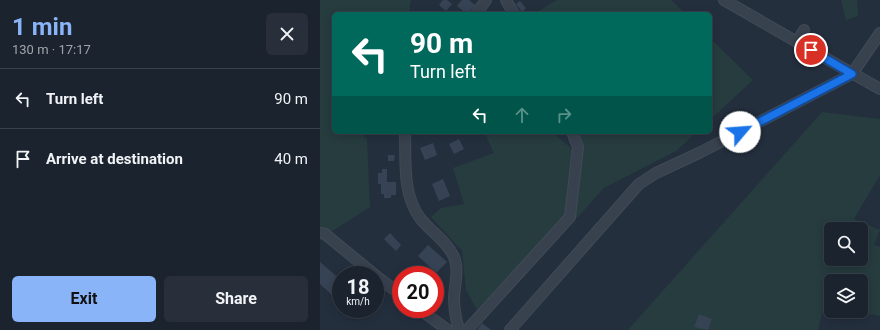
<!DOCTYPE html>
<meta charset="utf-8">
<style>
body{margin:0;font-family:Roboto,sans-serif;background:#282f3a;color:#f1f3f6;height:100vh;display:flex;flex-direction:column;font-size:15px;white-space:nowrap}
*{box-sizing:border-box;margin:0}
p{font-size:13px;color:#a0a4aa}
.icon{flex:none;width:22px;height:22px;fill:none;stroke:currentColor;stroke-width:2;stroke-linecap:round;stroke-linejoin:round}
.map{position:relative;flex:1;overflow:hidden}
.details{display:flex;flex-direction:column;background:#1b232e;width:320px}
.details>*{flex:none}
.guide{position:absolute;left:12px;top:12px;width:380px;height:122px;border-radius:6px;box-shadow:0 2px 10px #0003,0 0 0 1px #39404a;background:#00695c;color:#fff;overflow:hidden}
.tools{position:absolute;left:504px;top:222px;display:grid;gap:8px}
.tools a{display:grid;place-items:center;width:44px;height:44px;border-radius:6px;background:#1b232e;box-shadow:0 2px 10px #0003,0 0 0 1px #39404a;font-size:20px}
.speed{position:absolute;left:12px;top:266px;display:flex;gap:8px;font-size:20px;font-weight:700;text-align:center}
.speed>*{display:grid;place-content:center;width:52px;height:52px;border-radius:50%;background:#1b232e;box-shadow:0 2px 10px #0003,0 0 0 1px #39404a;line-height:1}
.speed small{font-size:10px;font-weight:400}
.speed .limit{border:6px solid #d22;background:#fff;color:#111}
.pin{position:absolute;display:grid;place-items:center;width:34px;height:34px;color:#fff;margin:-17px;border:2px solid #fff;border-radius:50%;box-shadow:0 1px 4px #0007}
.me{position:absolute;width:44px;margin:-22px;rotate:63deg;stroke-linejoin:round;filter:drop-shadow(0 0 3px #0008)}
.turn{display:flex;align-items:center;gap:14px;height:84px;padding:0 12px;font-size:18px}
.turn .icon{width:52px;height:52px;stroke-width:2.5}
.turn b{display:block;font-size:28px;line-height:34px}
.lanes{display:flex;align-items:center;height:38px;padding:0 12px;background:#0003;justify-content:center;gap:20px;direction:ltr}
.lanes .off{opacity:.35}
.round{display:grid;place-items:center;flex:none;width:42px;height:42px;border-radius:6px;background:#282f3a}
.summary{display:flex;align-items:center;justify-content:space-between;height:68px;padding:0 12px}
h1{font-size:24px;font-weight:700;line-height:30px;color:#8ab4f8}
.primary-button{display:flex;gap:8px;margin-top:auto;padding:8px 12px}
.primary-button a{flex:1;height:46px;border-radius:6px;background:#8ab4f8;color:#111;font-size:16px;font-weight:700;line-height:46px;text-align:center}
.primary-button a+a{background:#282f3a;color:#f1f3f6}
ul{padding:0;list-style:none}
li{display:flex;align-items:center;gap:12px;height:60px;padding:0 12px;border-top:1px solid #39404a}
li div{flex:1}
li b{display:block;font-size:15px}
li em{font-style:normal}
main{display:flex;flex:1;min-height:0}
.map>svg:first-child{display:block}
.green{fill:#263c3f;fill-rule:evenodd}
.building{fill:#364354}
.lines{fill:none;stroke-linecap:round;stroke-linejoin:round}
.minor-casing{stroke:#414a57;stroke-width:12}
.minor{stroke:#38414e;stroke-width:10}
.route-casing{stroke:#114b97;stroke-width:10}
.route{stroke:#1a73e8;stroke-width:7}
</style>
<main>
<section class="details">
<div class="summary"><div><h1>1 min</h1><p>130 m · 17:17</p></div><a class="round"><svg class="icon" aria-label="close" viewBox="0 0 24 24"><path d="M6 6l12 12M18 6L6 18"/></svg></a></div>
<ul>
<li><svg class="icon" aria-label="left" viewBox="0 0 24 24"><path d="M17 20v-9H6M10 6l-5 5 5 5"/></svg><div><b>Turn left</b></div><em>90 m</em></li>
<li><svg class="icon" aria-label="arrive" viewBox="0 0 24 24"><path d="M6 21V4h12l-3 4 3 4H6"/></svg><div><b>Arrive at destination</b></div><em>40 m</em></li>
</ul>
<div class="primary-button"><a>Exit</a><a>Share</a></div>
</section>
<div class="map">
<svg width="560" height="330" viewBox="0 0 560 330">
<rect width="100%" height="100%" fill="#242f3e"/>
<path class="green" d="M0,0H91L89,14H14V132H39L47,139L50,207L0,239Z
M237,0H351L366,14H213Z
M521,0H537L538,16L526,20Z
M390,38L433,80L390,120Z
M502,112L560,119V175L534,219L560,230L554,245L560,247V316L531,311H541V281H511V308L504,307L498,330H308ZM511,229H541V259H511Z
M164,132H232L250,147L261,165L260,143L256,132H377L356,151L284,188L257,218L246,216L157,310L146,290L142,251L111,217L121,208L144,204L133,168L174,153Z"/>
<path class="building" d="M123,0H127L132,4L126,11L119,5Z
M142,0H149L155,5L147,14L137,6Z
M200,1L206,8L202,12L196,4Z
M139,139L144,149L134,154L129,144Z
M113,143L117,155L105,160L100,148Z
M68,155H75L74,161H68Z
M62,169H67V182H76V195H71V198H64V194H61V184H58V173H62Z
M123,179L130,196L119,201L112,184Z
M70,233L81,245L76,251L64,239Z
M108,245L127,262L116,273L98,256Z
M0,262L21,280V287L13,296L0,284Z
M379,314L392,319L388,330L374,327Z
M162,323L171,330H157Z"/>
<g class="lines">
<defs>
<path id="minor" d="M186,0L194,14
M404,0L477,42
M156,14L166,0
M484,30L477,42L560,89
M85,132C86,161 82,193 100,218C110,231 127,241 134,257C139,269 135,284 134,297C134,307 136,320 139,330
M0,233L5,234L55,275
M55,275L81,295
M99,309L128,330
M147,330L250,217L258,147L252,132
M190,330L319,184L336,173L379,153L532,74L560,33"/>
</defs>
<use href="#minor" class="minor-casing"/>
<use href="#minor" class="minor"/>
</g>
<g class="lines">
<defs>
<path id="route" d="M420,132L532,74L491,50"/>
</defs>
<use href="#route" class="route-casing"/>
<use href="#route" class="route"/>
</g>
</svg>
<div class="tools">
<a><svg class="icon" aria-label="search" viewBox="0 0 24 24"><circle cx="10" cy="10" r="6"/><path d="M15 15l6 6"/></svg></a>
<a><svg class="icon" aria-label="layers" viewBox="0 0 24 24"><path d="M12 4l9 5-9 5-9-5zM3 14l9 5 9-5"/></svg></a>
</div>
<div class="speed"><div>18<small>km/h</small></div><div class="limit">20</div></div>
<div class="pin" style="left:491px;top:50px;background:#d93025"><svg class="icon" aria-label="arrive" viewBox="0 0 24 24"><path d="M6 21V4h12l-3 4 3 4H6"/></svg></div>
<svg class="me" style="left:420px;top:132px" viewBox="-20 -20 40 40"><circle r="19" fill="#fff"/><path d="M0-13L10 11 0 6-10 11z" fill="#1a73e8"/></svg>
<div class="guide">
<div class="turn"><svg class="icon" aria-label="left" viewBox="0 0 24 24"><path d="M17 20v-9H6M10 6l-5 5 5 5"/></svg><div><b>90 m</b>Turn left</div></div>
<div class="lanes"><svg class="icon" aria-label="left" viewBox="0 0 24 24"><path d="M17 20v-9H6M10 6l-5 5 5 5"/></svg><svg class="icon off" aria-label="ahead" viewBox="0 0 24 24"><path d="M12 20V5M6 11l6-6 6 6"/></svg><svg class="icon off" aria-label="right" viewBox="0 0 24 24"><path d="M7 20v-9h11M14 6l5 5-5 5"/></svg></div>
</div>
</div>
</main>
